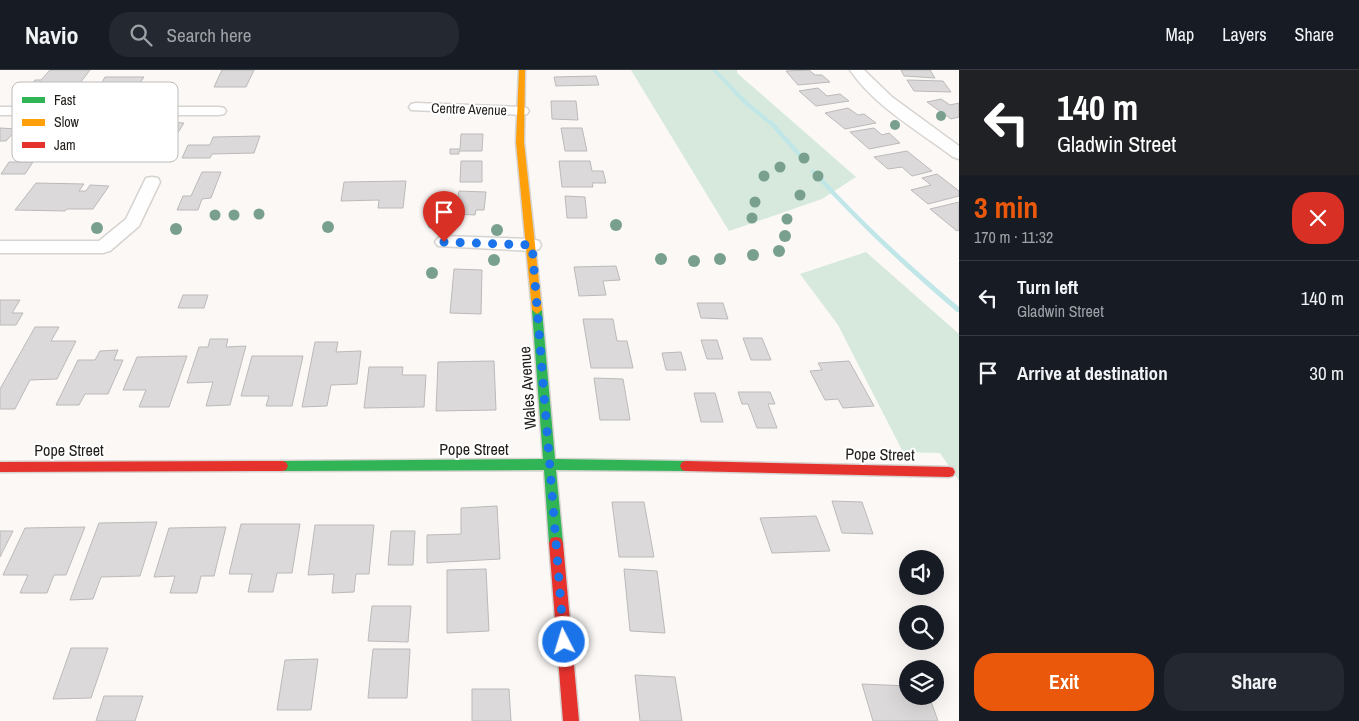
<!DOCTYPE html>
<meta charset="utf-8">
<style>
body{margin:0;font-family:"Archivo Narrow",sans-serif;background:#242831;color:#f1f3f6;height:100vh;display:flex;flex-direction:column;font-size:19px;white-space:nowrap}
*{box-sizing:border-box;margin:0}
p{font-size:16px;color:#9ea1a6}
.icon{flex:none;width:28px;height:28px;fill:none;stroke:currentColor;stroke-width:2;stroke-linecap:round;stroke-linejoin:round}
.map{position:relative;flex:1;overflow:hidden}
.drawer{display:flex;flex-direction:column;background:#171b24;width:400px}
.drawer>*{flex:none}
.guide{background:#202124;color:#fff;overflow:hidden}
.tools{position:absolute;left:899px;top:480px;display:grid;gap:10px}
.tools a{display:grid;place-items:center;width:45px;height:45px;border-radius:50%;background:#171b24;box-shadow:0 5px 20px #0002;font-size:25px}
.pin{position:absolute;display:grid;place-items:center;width:42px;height:42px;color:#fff;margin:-51px -21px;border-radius:50% 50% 50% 0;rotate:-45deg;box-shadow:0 0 5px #0007}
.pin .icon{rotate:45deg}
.me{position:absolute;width:55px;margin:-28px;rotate:355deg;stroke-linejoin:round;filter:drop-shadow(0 0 4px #0008)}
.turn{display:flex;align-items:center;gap:18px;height:105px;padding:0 15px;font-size:22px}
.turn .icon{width:65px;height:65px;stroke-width:2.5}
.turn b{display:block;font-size:35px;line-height:42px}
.round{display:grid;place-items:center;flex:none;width:52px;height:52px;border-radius:20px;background:#242831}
.headline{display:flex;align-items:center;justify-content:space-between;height:85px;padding:0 15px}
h1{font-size:30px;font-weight:700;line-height:38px;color:#ea580c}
.primary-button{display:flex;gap:10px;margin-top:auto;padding:10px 15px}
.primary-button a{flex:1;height:58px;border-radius:20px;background:#ea580c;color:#fff;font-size:20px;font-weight:700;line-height:58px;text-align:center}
.primary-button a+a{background:#242831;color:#f1f3f6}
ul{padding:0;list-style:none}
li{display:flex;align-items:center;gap:15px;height:75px;padding:0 15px;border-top:1px solid #363941}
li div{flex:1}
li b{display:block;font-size:19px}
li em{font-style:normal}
header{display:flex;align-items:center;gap:30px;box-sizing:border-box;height:70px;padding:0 25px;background:#171b24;border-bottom:1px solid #363941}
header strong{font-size:24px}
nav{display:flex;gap:28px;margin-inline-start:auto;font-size:18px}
.search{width:350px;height:45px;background:#242831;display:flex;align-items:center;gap:12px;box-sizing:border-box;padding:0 18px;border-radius:20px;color:#9ea1a6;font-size:19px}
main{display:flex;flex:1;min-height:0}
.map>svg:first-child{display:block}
.green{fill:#d6e9dc}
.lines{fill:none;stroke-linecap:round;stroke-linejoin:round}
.stream{fill:#c0e6e7;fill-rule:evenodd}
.building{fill:#dcd9da;stroke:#bcb9ba}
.street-casing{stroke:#d6d3d0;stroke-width:3}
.fast-casing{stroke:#d6d3d0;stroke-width:3}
.slow-casing{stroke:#d6d3d0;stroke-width:3}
.jam-casing{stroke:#d6d3d0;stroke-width:3}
.street{fill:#fefefe;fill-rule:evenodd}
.fast{fill:#30b455;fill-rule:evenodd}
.slow{fill:#ff9f0a;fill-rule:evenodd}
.jam{fill:#e5322d;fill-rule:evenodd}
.tree{fill:#79a08e}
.route{stroke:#1a73e8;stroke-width:9;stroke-dasharray:0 16.2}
.labels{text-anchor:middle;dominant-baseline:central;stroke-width:4;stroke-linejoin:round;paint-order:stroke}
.far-street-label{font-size:14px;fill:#211d19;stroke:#fff}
.street-label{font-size:16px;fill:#211d19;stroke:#fff}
.key{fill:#fff;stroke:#bcbbba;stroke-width:1}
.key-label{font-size:14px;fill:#211d19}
</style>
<header>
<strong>Navio</strong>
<div class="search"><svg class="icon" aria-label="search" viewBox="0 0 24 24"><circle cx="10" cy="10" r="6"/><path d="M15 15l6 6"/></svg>Search here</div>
<nav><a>Map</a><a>Layers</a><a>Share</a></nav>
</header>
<main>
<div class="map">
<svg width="959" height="651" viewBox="0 0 959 651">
<rect width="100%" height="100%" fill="#fbf8f6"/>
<path class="green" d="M631,0H737V3L856,107L822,129L729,161Z
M866,182L959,264V411L940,383L903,382L838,255L800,204Z"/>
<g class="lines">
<path class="stream" d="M712,0H716L748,32L775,54L808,91V93H804L771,56L744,34Z
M813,99L815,100C859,149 908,194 959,237V242H957C905,198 856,152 811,102L810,101Z"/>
</g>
<path class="building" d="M50,0H90L80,13L57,14L54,19H28L35,10H41Z
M222,0H254L246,17H214Z
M809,0L815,5H822L830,12L798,15L786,1Z
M901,0H930L935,8L904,6Z
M596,6L599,15L556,16L554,7Z
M105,7H144L136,19H107L109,16H100Z
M907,10L943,11L951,22L914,21Z
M818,18L827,26L840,24L849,31L816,36L799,21Z
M941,29L950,35L959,33V47L951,49L927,32Z
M551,31H576L578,50L552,49Z
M848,38L858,45L864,44L876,53L845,59L825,43Z
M163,52L184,53L177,64H156Z
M0,58L17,59L6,71H0Z
M561,58H582L587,81H565Z
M874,58L882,65L889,63L900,73L869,79L850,62Z
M461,64H483L482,81H459V84H450V79H460Z
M260,66L254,83L212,84L210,88H182L188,75H210L213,67Z
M907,81L932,101L912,106L902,97L888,99L874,87Z
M461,91H482V112H460Z
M559,91H590L592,101H603L606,113H592L593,117H562Z
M9,92H33L25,104H1Z
M202,102H221L211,128L202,129L198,140H177L183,126H191Z
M937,104L959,121V126L928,134L911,120L931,115L922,108Z
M406,111L403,138H378L379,130L341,131L344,112Z
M36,113L84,114L79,121H86L90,115L109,116L93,139H67L65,141L15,140Z
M459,121L486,122L484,140H476L475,145L455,144Z
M565,126L585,127L587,148H567Z
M959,132V160L957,161L930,139Z
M616,196L620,210L603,211L606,225L579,226L574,197Z
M454,199L482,200L481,244L450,243Z
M183,225H208L204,238H178Z
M0,230H20L12,243H23L16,255H0Z
M697,233H723L728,249L701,248Z
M583,249H613L617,271H627L633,298H591Z
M35,257H59L51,271H76L57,309L30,310L15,339H0V319Z
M743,268H762L771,290H751Z
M210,269H228L226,277L246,276L230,335L206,336L213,312L187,313L199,277H208Z
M701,270H717L723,289H707Z
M315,272H338L336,282L361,281L357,314L331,315L327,336L302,337Z
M118,280L114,290H123L108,324H85L79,335H56L78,290H95L100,281Z
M681,282L686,300H666L662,283Z
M187,286L169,337H139L146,320H123L137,287Z
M252,286H303L292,336H266L269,326H241Z
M494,291L496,340L436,341L438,292Z
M849,291L874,336L843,338L838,329L825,330L810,301L822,300L818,293Z
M369,297H403L402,305H426L424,337L364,338Z
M594,308L623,309L630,350H600Z
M738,322H770L775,334H768L777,358H757L748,334H742Z
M694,323H715L723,352H701Z
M832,431L862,432L873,464L842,463Z
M612,432H644L654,487H619Z
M497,436L500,489L427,493V465L461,464V438Z
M816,446L830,481L772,483L760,448Z
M157,452L140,506L101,507L93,529L70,530L99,453Z
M241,454H300L292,503H277L273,522H248L252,504H229Z
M315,455H374L369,504H356L354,522L332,523L334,504L308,505Z
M85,457L66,505H54L47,523H20L28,505H3L25,458Z
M226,457L214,506H201L197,523H170L175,506L154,507L169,458Z
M0,461H13L0,487Z
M391,461H415L413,495H388Z
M486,499L489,561L447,563V500Z
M624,499L657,501L665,563L630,561Z
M372,536H411L408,572L368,571Z
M71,578H108L91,628L53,629Z
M373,579H410L407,628H368Z
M318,589L311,640H277L285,590Z
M635,605L675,607L682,651H640Z
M862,614L908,616V626H929L938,651H873Z
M472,619H509L511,651H472Z
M104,626H143L135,651H96Z"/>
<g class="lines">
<defs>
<path id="street" d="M850,0H864L892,27L959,76V89L953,87C919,61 875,37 850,0Z
M416,33L522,37L527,38L529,41L527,44L522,45L411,40L409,37L411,34Z
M0,37H219L224,38L226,41L224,44L219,45H0Z
M152,107L158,108L160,112L139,156L110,181L103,183H0V171H99L126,149L144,112L146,108Z
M444,166L532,169L539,171L541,175L539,179L532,181L438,176L435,172L438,168Z"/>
<path id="fast" d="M537,236L542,240L555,389L686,391L690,392L692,396L690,400L686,401L556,400L563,473L561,478L556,479L551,478L549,473L544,400L282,401L278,400L276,396L278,392L282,391L543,389L532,240Z"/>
<path id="slow" d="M519,0H525L524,72L542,240L537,244L532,240L516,72Z"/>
<path id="jam" d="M282,391L286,392L288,396L286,400L282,401L0,402V392Z
M686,391L949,397L953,398L955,402L953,406L949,407L686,401L682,400L680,396L682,392Z
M556,467L561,468L563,473L579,651H563L549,473L551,468Z"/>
</defs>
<use href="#street" class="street-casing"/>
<use href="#fast" class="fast-casing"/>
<use href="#slow" class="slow-casing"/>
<use href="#jam" class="jam-casing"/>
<use href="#street" class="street"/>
<use href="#fast" class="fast"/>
<use href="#slow" class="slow"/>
<use href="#jam" class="jam"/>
</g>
<g class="tree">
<circle cx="941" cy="46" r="5"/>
<circle cx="895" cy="55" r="5"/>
<circle cx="804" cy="88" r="5.5"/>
<circle cx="780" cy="97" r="5.5"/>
<circle cx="764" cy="106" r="5.5"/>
<circle cx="818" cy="106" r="5.5"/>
<circle cx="800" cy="125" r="5.5"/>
<circle cx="755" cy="132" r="5.5"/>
<circle cx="259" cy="144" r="5.5"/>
<circle cx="215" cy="145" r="5.5"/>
<circle cx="234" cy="145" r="5.5"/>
<circle cx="752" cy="148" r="5.5"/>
<circle cx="787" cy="149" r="5.5"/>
<circle cx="433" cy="153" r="6"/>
<circle cx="616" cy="155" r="6"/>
<circle cx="328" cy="157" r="6"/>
<circle cx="97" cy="158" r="6"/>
<circle cx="176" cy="159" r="6"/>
<circle cx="497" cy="160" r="6"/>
<circle cx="785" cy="166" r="6"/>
<circle cx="779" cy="181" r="6"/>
<circle cx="753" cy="185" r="6"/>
<circle cx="661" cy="189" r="6"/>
<circle cx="720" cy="189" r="6"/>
<circle cx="494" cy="190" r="6"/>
<circle cx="694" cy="191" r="6"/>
<circle cx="432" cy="203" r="6"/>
</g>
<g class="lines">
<path class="route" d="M444,172L532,175L564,572"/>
</g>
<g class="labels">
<g class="far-street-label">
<text transform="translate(469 39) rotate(2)">Centre Avenue</text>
</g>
<g class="street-label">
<text transform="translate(527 318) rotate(-94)">Wales Avenue</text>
<text x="474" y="379">Pope Street</text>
<text x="69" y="380">Pope Street</text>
<text transform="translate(880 384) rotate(1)">Pope Street</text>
</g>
</g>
<rect x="12" y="12" width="166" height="80" rx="8" class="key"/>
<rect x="22" y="27" width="23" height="6" fill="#30b455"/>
<rect x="22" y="49" width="23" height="7" fill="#ff9f0a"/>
<rect x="22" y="72" width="23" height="6" fill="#e5322d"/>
<g class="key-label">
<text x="54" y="35">Fast</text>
<text x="54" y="57">Slow</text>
<text x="54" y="80">Jam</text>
</g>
</svg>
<div class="tools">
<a><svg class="icon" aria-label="sound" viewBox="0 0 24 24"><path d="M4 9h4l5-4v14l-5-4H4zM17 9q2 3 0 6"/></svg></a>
<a><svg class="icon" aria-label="search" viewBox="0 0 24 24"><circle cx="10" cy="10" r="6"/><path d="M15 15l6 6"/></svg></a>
<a><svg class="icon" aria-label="layers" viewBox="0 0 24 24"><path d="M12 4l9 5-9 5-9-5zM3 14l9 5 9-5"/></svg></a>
</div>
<div class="pin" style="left:444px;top:172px;background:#d93025"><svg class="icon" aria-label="arrive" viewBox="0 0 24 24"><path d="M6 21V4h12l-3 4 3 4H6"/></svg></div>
<svg class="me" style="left:564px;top:572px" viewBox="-20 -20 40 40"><circle r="17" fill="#1a73e8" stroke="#fff" stroke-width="3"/><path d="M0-11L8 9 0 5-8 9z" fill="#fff"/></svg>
</div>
<section class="drawer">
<div class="guide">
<div class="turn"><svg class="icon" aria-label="left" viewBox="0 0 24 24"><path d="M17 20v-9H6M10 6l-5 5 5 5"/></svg><div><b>140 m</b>Gladwin Street</div></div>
</div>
<div class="headline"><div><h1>3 min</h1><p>170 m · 11:32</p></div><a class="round" style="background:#d93025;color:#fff"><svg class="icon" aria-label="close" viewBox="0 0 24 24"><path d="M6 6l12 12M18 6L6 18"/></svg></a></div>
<ul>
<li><svg class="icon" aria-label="left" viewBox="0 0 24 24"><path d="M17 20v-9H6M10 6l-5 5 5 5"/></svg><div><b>Turn left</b><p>Gladwin Street</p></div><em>140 m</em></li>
<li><svg class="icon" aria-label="arrive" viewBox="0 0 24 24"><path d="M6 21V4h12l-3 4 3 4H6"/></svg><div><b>Arrive at destination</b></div><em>30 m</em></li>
</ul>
<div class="primary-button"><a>Exit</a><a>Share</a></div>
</section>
</main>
